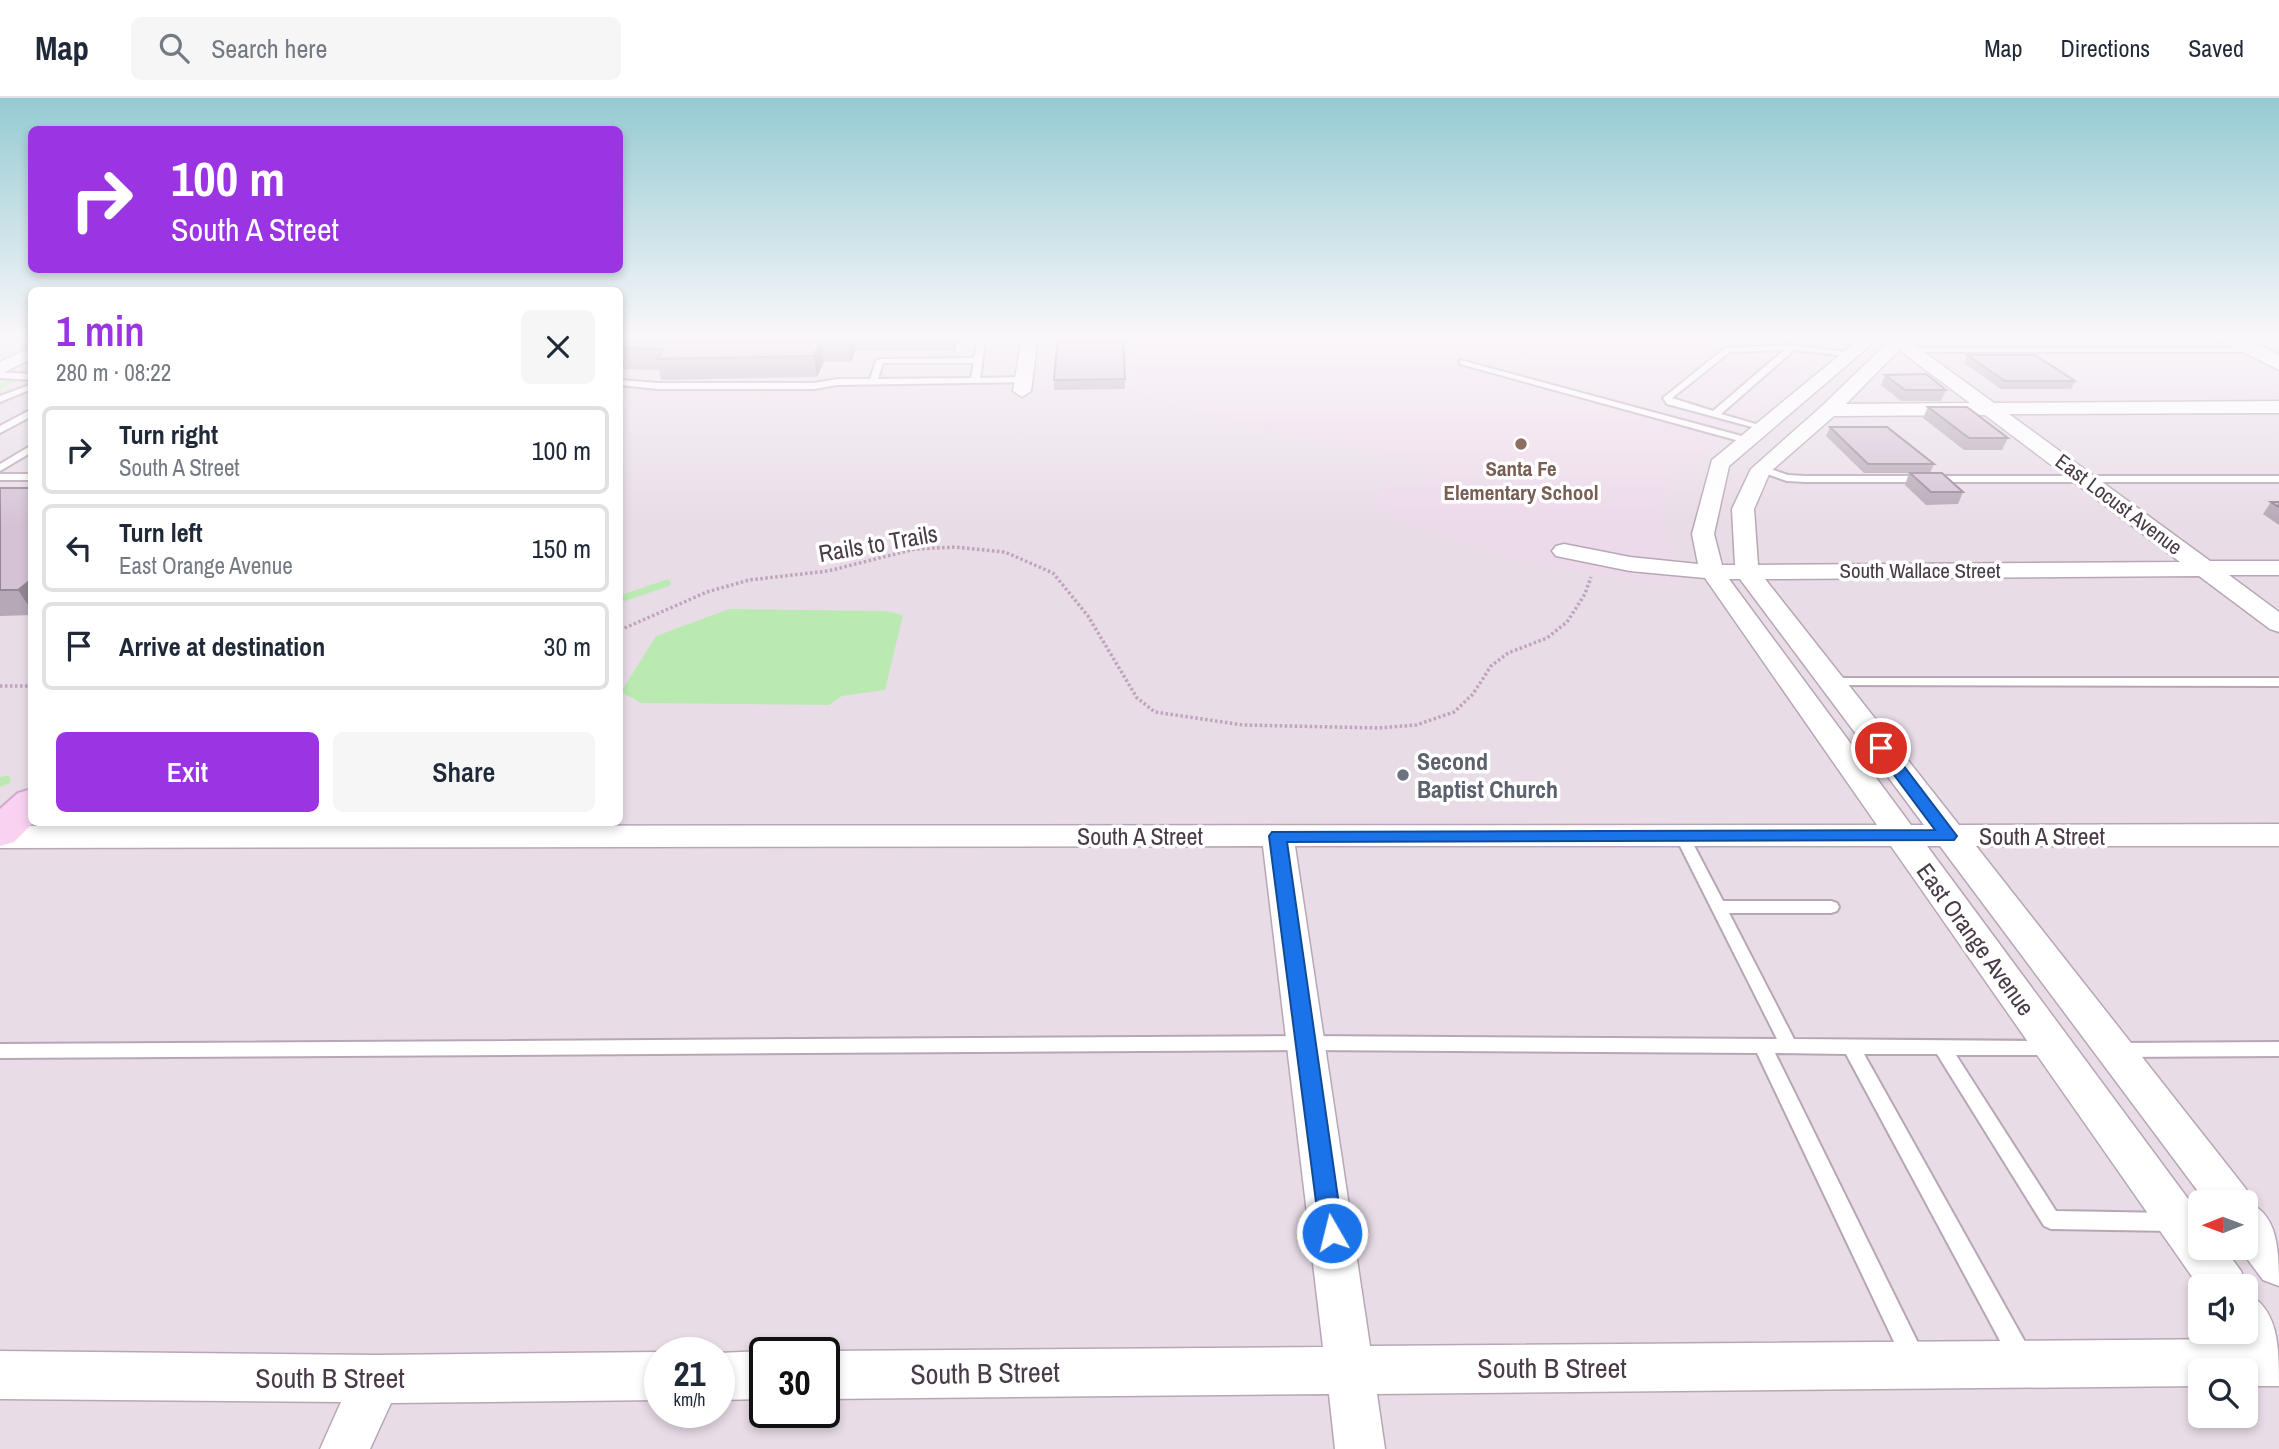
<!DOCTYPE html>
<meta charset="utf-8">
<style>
body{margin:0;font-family:"Archivo Narrow",sans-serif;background:#f6f6f7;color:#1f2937;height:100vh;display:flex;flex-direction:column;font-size:26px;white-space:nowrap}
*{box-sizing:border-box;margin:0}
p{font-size:23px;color:#747a83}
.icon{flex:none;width:38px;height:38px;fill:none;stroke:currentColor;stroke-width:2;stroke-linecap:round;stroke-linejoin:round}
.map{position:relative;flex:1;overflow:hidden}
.drawer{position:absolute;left:28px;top:189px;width:595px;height:539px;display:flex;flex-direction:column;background:#fff;border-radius:10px;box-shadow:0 4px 10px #0003}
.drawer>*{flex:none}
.banner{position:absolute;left:28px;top:28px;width:595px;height:147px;border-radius:10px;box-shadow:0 4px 10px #0003;background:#9b35e3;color:#fff;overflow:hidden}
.needle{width:46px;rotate:269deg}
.fabs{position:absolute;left:2188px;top:1092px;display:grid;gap:14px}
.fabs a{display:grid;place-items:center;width:70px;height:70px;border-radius:10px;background:#fff;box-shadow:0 4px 10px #0003;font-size:35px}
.speed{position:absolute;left:644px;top:1239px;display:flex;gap:14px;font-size:35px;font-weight:700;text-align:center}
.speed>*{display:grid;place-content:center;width:91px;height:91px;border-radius:50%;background:#fff;box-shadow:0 4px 10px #0003;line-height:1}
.speed small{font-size:18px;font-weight:400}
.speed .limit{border:4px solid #111;border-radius:10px;background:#fff;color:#111}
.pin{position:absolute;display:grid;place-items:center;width:60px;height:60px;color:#fff;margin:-30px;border:4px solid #fff;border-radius:50%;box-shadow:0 2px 7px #0007}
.me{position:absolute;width:77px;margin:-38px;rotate:352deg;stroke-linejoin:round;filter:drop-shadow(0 0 5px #0008)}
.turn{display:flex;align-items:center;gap:24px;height:147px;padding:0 28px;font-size:32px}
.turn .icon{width:91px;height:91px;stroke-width:2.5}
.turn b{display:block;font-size:49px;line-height:60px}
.round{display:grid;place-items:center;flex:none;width:74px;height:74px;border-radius:10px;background:#f6f6f7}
.overview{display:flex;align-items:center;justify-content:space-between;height:119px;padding:0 28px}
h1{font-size:42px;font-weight:600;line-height:52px;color:#9b35e3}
.button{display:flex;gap:14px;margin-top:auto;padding:14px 28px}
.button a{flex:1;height:80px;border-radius:10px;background:#9b35e3;color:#fff;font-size:28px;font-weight:600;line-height:80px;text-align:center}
.button a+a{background:#f6f6f7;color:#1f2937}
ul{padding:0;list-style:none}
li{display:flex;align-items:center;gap:21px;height:88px;margin:0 14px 10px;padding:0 14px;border:4px solid #e0e1e3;border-radius:10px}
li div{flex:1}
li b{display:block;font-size:26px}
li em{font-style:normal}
header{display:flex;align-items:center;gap:42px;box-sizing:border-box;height:98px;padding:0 35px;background:#fff;border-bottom:2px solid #e0e1e3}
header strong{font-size:33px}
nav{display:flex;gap:38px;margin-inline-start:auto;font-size:24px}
.search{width:490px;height:63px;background:#f6f6f7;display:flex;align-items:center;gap:18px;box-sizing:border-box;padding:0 24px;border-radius:10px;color:#747a83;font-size:26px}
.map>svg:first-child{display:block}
.residential{fill:#e8dce7;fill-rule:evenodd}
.education{fill:#ecd9e9}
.water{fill:#baeab1}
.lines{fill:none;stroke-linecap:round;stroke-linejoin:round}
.stream-far2{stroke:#baeab1;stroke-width:5}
.stream-far1{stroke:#baeab1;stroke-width:7}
.stream{stroke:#baeab1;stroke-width:9}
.service-casing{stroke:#b7a7b6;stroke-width:4}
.minor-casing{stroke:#b7a7b6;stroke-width:3}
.tertiary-casing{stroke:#b7a7b6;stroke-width:3}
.secondary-casing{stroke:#d5a7cd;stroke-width:4}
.path{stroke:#c0a3bd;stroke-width:3.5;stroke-dasharray:2.5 2.5;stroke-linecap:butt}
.service{fill:#fff;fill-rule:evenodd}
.minor{fill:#fff;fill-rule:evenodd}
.tertiary{fill:#fff;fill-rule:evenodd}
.secondary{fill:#f9d2f2;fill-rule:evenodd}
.wall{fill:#b7a8b7}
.shaded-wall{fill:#958895}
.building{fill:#d5c3d5;stroke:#958895;stroke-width:2}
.route{fill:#1a73e8;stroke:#114b97;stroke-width:2}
.education-dot{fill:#8d6e63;stroke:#fff;stroke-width:2.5}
.worship-dot{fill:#6b7280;stroke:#fff;stroke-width:2.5}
.labels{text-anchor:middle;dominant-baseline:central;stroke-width:7;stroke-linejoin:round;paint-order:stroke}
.far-education-label{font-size:21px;font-weight:bold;fill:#785e54;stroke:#fff}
.far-street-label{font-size:21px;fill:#493b48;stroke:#fff}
.street-label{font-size:24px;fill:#493b48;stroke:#fff}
.worship-label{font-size:24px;font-weight:bold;fill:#5b616d;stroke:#fff;text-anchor:start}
.near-street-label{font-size:28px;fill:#493b48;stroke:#fff}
</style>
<header>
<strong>Map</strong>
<div class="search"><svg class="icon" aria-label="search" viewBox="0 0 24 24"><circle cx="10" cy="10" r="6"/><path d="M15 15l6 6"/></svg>Search here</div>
<nav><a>Map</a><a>Directions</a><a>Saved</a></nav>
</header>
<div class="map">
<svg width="2279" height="1351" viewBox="0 0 2279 1351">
<rect width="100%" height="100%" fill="#f5edf4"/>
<path class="residential" d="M0,238H31L32,724H620V238H2279V1351H0ZM2200,1104H2245V1150H2200ZM2200,1188H2245V1234H2200ZM660,1255H719V1314H660ZM765,1255H824V1314H765ZM2200,1272H2245V1318H2200Z"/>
<path class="education" d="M1129,238H1847L1675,382L1664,398L1660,411L1663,432L1687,485H1650L1532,466L1389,418L1393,415L1380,408L1375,400L1381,391L1397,387L1421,389L1437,378L1423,375L1415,364L1234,328L1131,292Z"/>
<path class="water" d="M729,511L886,513L903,517L885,592L842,598L829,607L641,605L621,594L656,538Z"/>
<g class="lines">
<path class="stream-far2" d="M0,288L14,282"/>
<path class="stream-far1" d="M620,501L667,485"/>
<path class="stream" d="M0,684L6,682"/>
<defs>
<path id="service" d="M978,238H986L980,280L1023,279L1027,282L1026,284L837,287L814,291H658L620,287V282L658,285H814L837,281H870L876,263L880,261L974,260ZM883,265H974L971,280L878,281Z
M1792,247L1847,254L1851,256L1847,258L1794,252L1721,316L1763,328V332L1667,306L1663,300L1725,250ZM1784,252L1713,313L1672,300L1730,254Z
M1912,250H2253L2257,252L2253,254H1909V250Z
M1460,262L1749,340L1751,342L1743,344L1460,266Z
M0,274L32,276V282L0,280Z
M32,286V291L0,304V298Z
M32,311V318L0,335V328Z
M32,347V354L0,373V366Z
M1761,368L1788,377L1805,378H2279V384H1805L1787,383L1758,373L1756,371Z
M0,376H32V382H0Z
M1831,580H2279V588L1827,587L1825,584Z
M1682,733L1689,738L1723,803H1831L1837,805L1839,809L1837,813L1831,815H1729L1794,941L2050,943L2056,945L2059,950L2056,955L2050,957H1956L2056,1113L2171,1115L2178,1117L2181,1124L2178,1131L2171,1133L2051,1131L2044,1128L1937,956H1864L2029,1251L2032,1259L2029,1267L2021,1270L2013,1267L1846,956L1775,955L1921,1251L1924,1259L1921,1267L1913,1270L1905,1267L1757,955L1306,952L0,960V946L1306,938L1777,941L1675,738Z
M2279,944V958L2119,959L2113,957L2110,952L2113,947L2119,945Z"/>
<path id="minor" d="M1022,238H1038L1031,293L1022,299L1013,293Z
M1863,238H1881L1729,368L1714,436L1722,467H1735L1732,411L1751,371L1822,308L1888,244L1883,238H1918L1910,244L1994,305L2279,303V315L2009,316L2210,463H2279V477H2229L2279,514V534L2270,531L2199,478L1765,481L1959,727L2279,726V748H1976L2246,1091L2251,1106C2279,1119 2279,1157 2279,1188L2263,1182L2239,1150H2245V1104H2206L1940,748H1927L2200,1117V1150H2224L2241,1173L2247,1188L2245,1193V1188L2200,1190L1891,748H1295L1370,1248L2235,1241L2230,1234H2245V1194C2279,1211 2279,1248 2279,1288H2245V1272H2200V1288L1377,1296L1385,1351H1335L1329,1296L824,1301V1255H820L824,1253L1323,1249L1263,748L0,750V728L1877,727L1705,480L1630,473L1556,458L1552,453L1556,448L1564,446L1630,459L1698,466L1692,436L1712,362ZM1899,252L1970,305L1846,306ZM1985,317L2180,464L1758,467L1754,411L1770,374L1834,318ZM1729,481H1740L1924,727H1911Z
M32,249V261L0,276V264Z
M0,1253L377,1257L660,1254V1302L391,1305L370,1351H320L341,1304L0,1301Z
M765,1253L769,1255H765V1301L719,1302L718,1255Z"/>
<path id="tertiary" d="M2216,238H2242L2279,257V272L2219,242Z"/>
<path id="secondary" d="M32,691V724H34L14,744L0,748V711L18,695Z"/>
</defs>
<use href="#service" class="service-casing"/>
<use href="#minor" class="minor-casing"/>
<use href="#tertiary" class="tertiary-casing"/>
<use href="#secondary" class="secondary-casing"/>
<path class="path" d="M620,532L707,494L749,482L828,473L915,451L955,449L1005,454L1053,475L1088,518L1137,600L1155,614L1243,627L1378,630L1416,627L1454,614L1473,596L1491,568L1508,555L1547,540L1567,524L1585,496L1591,479
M0,588H32"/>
<use href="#service" class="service"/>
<use href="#minor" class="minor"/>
<use href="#tertiary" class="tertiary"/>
<use href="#secondary" class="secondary"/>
</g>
<path class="wall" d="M620,238H958L955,253H855L851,264H824L817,279L661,282L659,272L620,271Z
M1123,238L1125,291L1054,292V282Z
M1967,257L2075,283L2071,291H2001L1964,265Z
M1885,277L1946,292L1941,303H1901L1881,287Z
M1928,309L2008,340L2002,352H1964L1923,320Z
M1830,329L1934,366L1930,375L1963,394L1958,406L1926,407L1905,387L1909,375H1864L1826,338Z
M0,390H32V517L0,518Z
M2271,404H2279V427L2263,416Z"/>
<path class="shaded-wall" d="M850,238H853L855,253L851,264L848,243Z
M953,238H958L955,253Z
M821,243L824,264L817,279L813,258Z
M32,481V513L18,492Z"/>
<path class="building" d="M620,238H850L848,243H821L813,258L656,261L664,251L620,250Z
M1058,238H1123L1125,281L1054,282Z
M1967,257H2035L2075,283H2005Z
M1926,276L1946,292H1905L1885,277Z
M1928,309H1967L2008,340H1969Z
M1830,329H1887L1934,366H1868Z
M1910,375H1942L1963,394H1931Z
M0,390H32V481L18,492H0Z
M2271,404H2279V409Z"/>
<linearGradient id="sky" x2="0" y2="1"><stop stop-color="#95cad2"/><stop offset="0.56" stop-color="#faf7fa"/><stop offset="1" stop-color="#faf7fa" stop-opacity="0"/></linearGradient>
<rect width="2279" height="427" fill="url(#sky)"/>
<path class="route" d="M1881,645L1887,646L1954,734L1957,738L1954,742L1287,744L1343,1135L1340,1143L1332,1146L1323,1143L1320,1135L1269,738L1272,734L1935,732L1874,650Z"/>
<circle class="education-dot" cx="1521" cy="346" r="7"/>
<circle class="worship-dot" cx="1403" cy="677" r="7"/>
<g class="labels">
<g class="far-education-label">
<text x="1521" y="370">Santa Fe<tspan x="1521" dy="24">Elementary School</tspan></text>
</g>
<g class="far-street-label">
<text transform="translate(2119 406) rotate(37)">East Locust Avenue</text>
<text x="1920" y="472">South Wallace Street</text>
</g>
<g class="street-label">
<text transform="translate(878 445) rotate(-10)">Rails to Trails</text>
<text x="1140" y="738">South A Street</text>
<text x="2042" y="738">South A Street</text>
<text transform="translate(1976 841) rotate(54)">East Orange Avenue</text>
</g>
<g class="worship-label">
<text x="1417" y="663">Second<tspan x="1417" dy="28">Baptist Church</tspan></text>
</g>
<g class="near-street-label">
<text x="1552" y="1270">South B Street</text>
<text transform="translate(985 1275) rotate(-1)">South B Street</text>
<text x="330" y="1280">South B Street</text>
</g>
</g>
</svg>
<div class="fabs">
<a><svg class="needle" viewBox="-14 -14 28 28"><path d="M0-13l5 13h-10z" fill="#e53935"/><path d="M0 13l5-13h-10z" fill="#747a83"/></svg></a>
<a><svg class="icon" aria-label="sound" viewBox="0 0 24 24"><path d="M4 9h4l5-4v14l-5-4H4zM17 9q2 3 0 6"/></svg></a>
<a><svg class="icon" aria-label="search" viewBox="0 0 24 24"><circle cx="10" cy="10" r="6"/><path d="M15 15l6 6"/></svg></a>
</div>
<div class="speed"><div>21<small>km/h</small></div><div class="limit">30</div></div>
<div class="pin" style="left:1881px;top:650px;background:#d93025"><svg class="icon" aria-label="arrive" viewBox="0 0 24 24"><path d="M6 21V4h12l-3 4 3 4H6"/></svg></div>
<svg class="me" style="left:1332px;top:1135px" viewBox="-20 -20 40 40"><circle r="17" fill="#1a73e8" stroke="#fff" stroke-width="3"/><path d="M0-11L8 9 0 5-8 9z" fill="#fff"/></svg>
<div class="banner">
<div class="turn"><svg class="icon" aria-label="right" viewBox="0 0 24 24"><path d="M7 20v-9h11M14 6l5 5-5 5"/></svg><div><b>100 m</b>South A Street</div></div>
</div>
<section class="drawer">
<div class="overview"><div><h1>1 min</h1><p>280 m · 08:22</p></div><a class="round"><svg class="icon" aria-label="close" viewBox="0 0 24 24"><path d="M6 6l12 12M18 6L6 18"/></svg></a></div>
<ul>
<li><svg class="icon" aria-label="right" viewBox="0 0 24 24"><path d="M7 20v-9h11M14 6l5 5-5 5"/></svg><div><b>Turn right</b><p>South A Street</p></div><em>100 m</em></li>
<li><svg class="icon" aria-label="left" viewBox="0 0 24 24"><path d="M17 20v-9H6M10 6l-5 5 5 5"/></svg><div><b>Turn left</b><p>East Orange Avenue</p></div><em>150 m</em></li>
<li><svg class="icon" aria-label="arrive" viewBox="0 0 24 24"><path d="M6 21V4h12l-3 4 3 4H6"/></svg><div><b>Arrive at destination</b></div><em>30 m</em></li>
</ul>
<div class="button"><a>Exit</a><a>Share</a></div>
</section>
</div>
